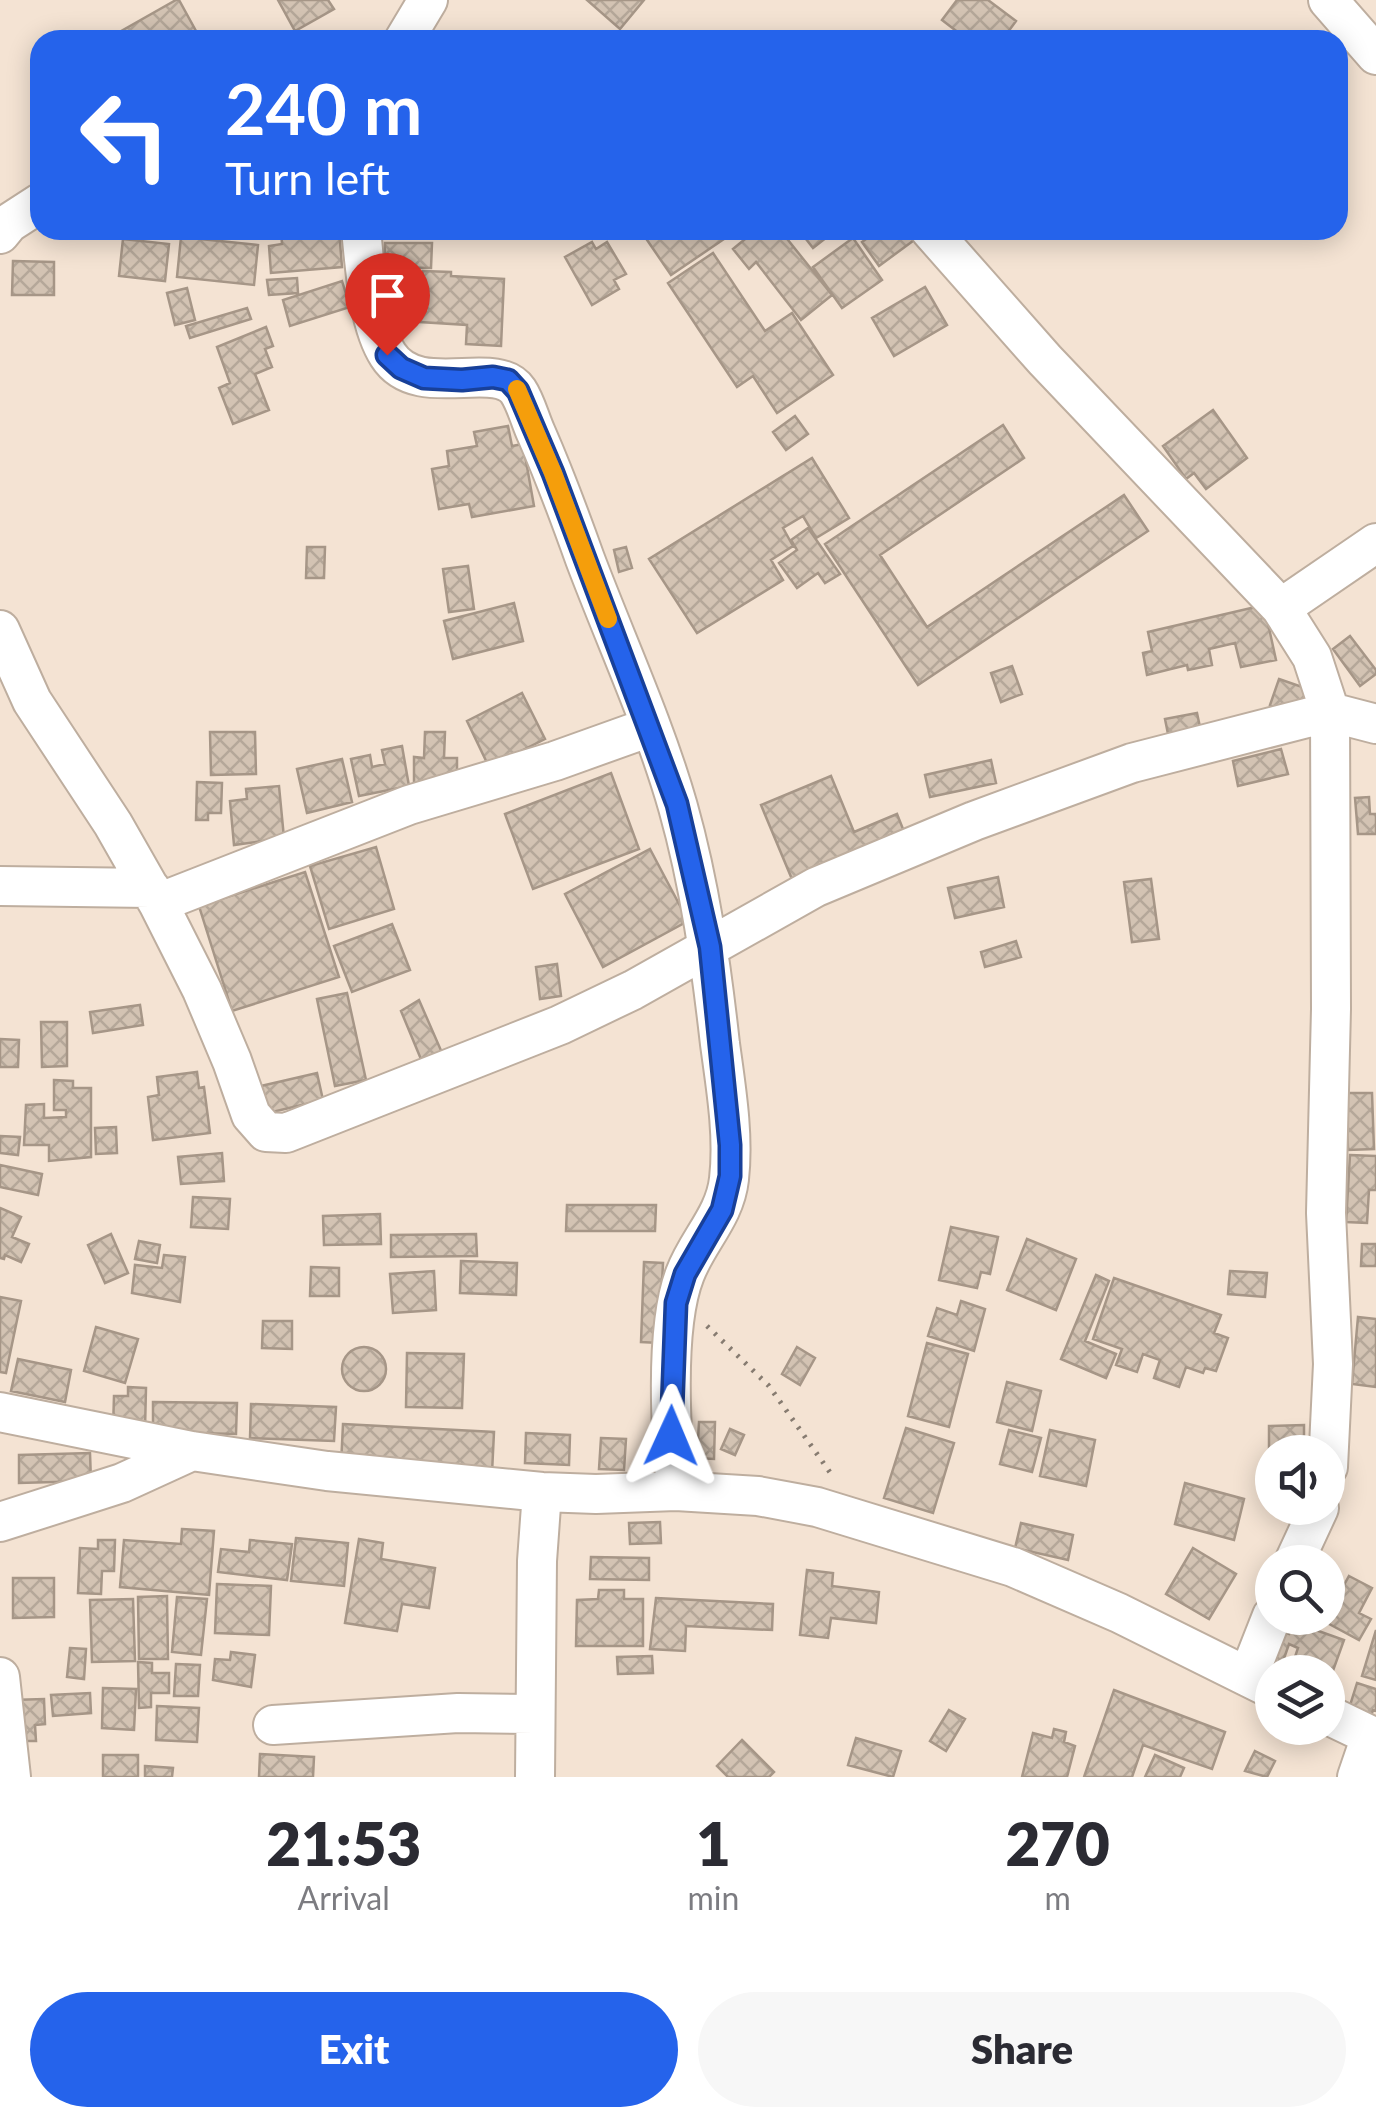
<!DOCTYPE html>
<style>
body{margin:0;font-family:Lato,sans-serif;background:#f7f7f7;color:#2b2b33;height:100vh;display:flex;flex-direction:column;font-size:38px;white-space:nowrap}
*{box-sizing:border-box;margin:0}
p{font-size:32px;color:#7c7c81}
.icon{flex:none;width:55px;height:55px;fill:none;stroke:currentColor;stroke-width:2;stroke-linecap:round;stroke-linejoin:round}
.map{position:relative;height:1777px;overflow:hidden}
.drawer{display:flex;flex-direction:column;background:#fff;flex:1}
.drawer>*{flex:none}
.banner{position:absolute;left:30px;top:30px;width:1318px;height:210px;border-radius:30px;box-shadow:0 5px 25px #0003;background:#2563eb;color:#fff;overflow:hidden}
.fabs{position:absolute;left:1255px;top:1435px;display:grid;gap:20px}
.fabs a{display:grid;place-items:center;width:90px;height:90px;border-radius:50%;background:#fff;box-shadow:0 5px 25px #0003;font-size:50px}
.pin{position:absolute;display:grid;place-items:center;width:85px;height:85px;color:#fff;margin:-102px -42px;border-radius:50% 50% 50% 0;rotate:-45deg;box-shadow:0 0 10px #0007}
.pin .icon{rotate:45deg}
.me{position:absolute;width:110px;margin:-55px;rotate:1deg;stroke-linejoin:round;filter:drop-shadow(0 0 8px #0008)}
.turn{display:flex;align-items:center;gap:35px;height:210px;padding:0 30px;font-size:45px}
.turn .icon{width:130px;height:130px;stroke-width:2.5}
.turn b{display:block;font-size:70px;line-height:85px}
.eta{display:flex;justify-content:space-evenly;align-items:center;height:170px;text-align:center}
.eta b{font-size:60px;font-weight:800;line-height:70px}
.cta{display:flex;gap:20px;margin-top:auto;padding:20px 30px}
.cta a{flex:1;height:115px;border-radius:60px;background:#2563eb;color:#fff;font-size:40px;font-weight:800;line-height:115px;text-align:center}
.cta a+a{background:#f7f7f7;color:#2b2b33}
.map>svg:first-child{display:block}
.building{fill:url(#building-cross-hatch);stroke:#a69687;stroke-width:2.5}
.lines{fill:none;stroke-linecap:round;stroke-linejoin:round}
.minor-casing{stroke:#beae9f;stroke-width:42}
.path{stroke:#867b70;stroke-width:5;stroke-dasharray:2.5 8;stroke-linecap:butt}
.minor{stroke:#fff;stroke-width:38}
.route-casing{stroke:#184099;stroke-width:25}
.route{stroke:#2563eb;stroke-width:18}
.slow{stroke:#f59e0b;stroke-width:18}
</style>
<div class="map">
<svg width="1376" height="1777" viewBox="0 0 1376 1777">
<defs>
<pattern id="building-cross-hatch" width="8" height="8" patternUnits="userSpaceOnUse" patternTransform="scale(2.5)"><rect width="8" height="8" fill="#d3c3b3"/><path d="M0 0l8 8M0 8l8-8" fill="none" stroke="#b5a799"/></pattern>
</defs>
<rect width="100%" height="100%" fill="#f4e3d3"/>
<path class="building" d="M176,0H179L196,31L181,40H119L116,34Z
M278,0H328L334,9L295,31Z
M587,0H644L620,29Z
M957,0H988L1016,21L1002,40H968L942,20Z
M281,230H339L342,267L271,273L269,246L282,244Z
M649,230H722L727,237L671,275L643,234Z
M756,230H780L832,295L801,320L756,262L749,269L733,249Z
M799,230H821L827,237L813,248Z
M878,230H917L921,235L879,266L862,242Z
M181,237L258,245L254,285L177,277Z
M853,238L882,280L842,308L813,267Z
M123,239L169,244L165,281L119,276Z
M592,242L596,249L607,242L626,274L614,280L619,289L592,305L565,257Z
M385,243H432L431,268L384,267Z
M713,253L765,331L792,313L833,375L777,413L753,376L737,387L668,283Z
M13,261L54,262V295H12Z
M423,271L451,272V276L504,279L501,346L466,344L467,325L420,322Z
M297,278L298,293L269,295L267,280Z
M342,281L350,307L290,326L283,300Z
M925,287L947,325L894,356L872,318Z
M187,288L195,320L175,325L167,293Z
M247,308L251,319L190,338L186,326Z
M266,327L273,346L265,349L272,367L255,374L269,410L233,424L219,388L230,383L217,347Z
M1213,410L1247,458L1206,489L1194,473L1186,479L1163,446Z
M795,416L808,434L786,450L773,432Z
M1003,425L1024,458L880,555L927,627L1124,495L1148,531L918,685L825,544Z
M508,426L512,446L523,444L534,506L472,517L469,504L439,509L432,469L449,466L447,451L477,446L474,432Z
M812,458L849,518L816,538L803,516L783,528L793,546L771,560L783,580L697,633L649,559Z
M808,528L840,574L825,583L818,573L797,588L779,563L797,550L791,540Z
M307,547H325L324,578H306Z
M626,547L632,568L619,572L614,550Z
M468,566L474,609L449,612L443,569Z
M514,603L523,641L453,659L444,621Z
M1264,605L1276,660L1241,667L1235,643L1209,649L1212,665L1188,670L1187,665L1147,675L1143,653L1152,651L1148,632Z
M1350,636L1376,670V674L1360,686L1333,649Z
M1012,666L1022,694L1001,702L991,673Z
M1279,679L1311,690L1303,717L1270,705Z
M522,693L545,739L489,767L467,721Z
M1197,713L1200,727L1168,734L1165,719Z
M210,732H255L256,774L211,775Z
M425,732H445L444,758H457V784L414,785V757L424,758Z
M402,746L409,786L359,796L351,759L370,755L372,767L385,764L382,750Z
M1281,749L1288,774L1238,786L1233,761Z
M342,759L352,802L307,813L297,769Z
M991,760L996,783L930,797L925,775Z
M611,773L639,849L533,889L505,814Z
M831,776L854,832L897,814L905,834L794,884L761,805Z
M197,782L222,783L221,813H208V820H196Z
M279,786L284,838L234,845L230,801L247,799L246,789Z
M1369,797L1370,814H1376V834H1358L1355,798Z
M376,847L394,909L329,929L310,866Z
M650,849L688,921L603,967L565,894Z
M305,872L339,977L232,1011L199,906Z
M998,877L1004,907L955,918L948,888Z
M1151,879L1159,939L1132,942L1124,882Z
M392,924L410,970L352,992L334,946Z
M1016,941L1021,957L985,967L981,952Z
M557,964L561,996L540,999L536,967Z
M347,993L366,1080L335,1086L317,999Z
M419,1000L443,1055L423,1064L401,1011Z
M140,1005L143,1025L93,1033L90,1012Z
M41,1022H67V1066L42,1067Z
M0,1039L19,1040L18,1067H0Z
M197,1072L199,1088L204,1087L210,1133L153,1140L148,1097L159,1095L157,1077Z
M317,1073L323,1100L268,1113L261,1086Z
M54,1080L73,1081V1088H91V1157L49,1161V1145H24L26,1105L44,1104V1118L66,1117V1110H54Z
M1346,1093H1372L1374,1149L1348,1150Z
M116,1127L117,1153L96,1154L95,1128Z
M0,1136L20,1137L18,1155L0,1153Z
M222,1153L224,1181L181,1184L178,1157Z
M1350,1155L1376,1156V1190H1369L1367,1223L1346,1222Z
M0,1165L42,1174L38,1195L0,1187Z
M193,1197L230,1199L228,1229L191,1227Z
M567,1205H656L655,1231H566Z
M0,1208L21,1217L12,1237L29,1244L21,1262L5,1255L4,1259L0,1258Z
M380,1214L381,1244L324,1245L323,1216Z
M951,1227L998,1237L990,1274L981,1272L977,1288L939,1280Z
M111,1234L128,1273L105,1283L88,1245Z
M476,1234L477,1256L391,1257V1235Z
M1027,1239L1076,1259L1056,1310L1007,1290Z
M139,1241L160,1245L157,1263L135,1259Z
M1362,1244H1376V1266H1361Z
M164,1255L185,1257L180,1302L132,1293L135,1265L162,1268Z
M461,1261L517,1263L516,1295L460,1293Z
M644,1262L663,1263L659,1343L641,1342Z
M311,1267L339,1268V1296H310Z
M434,1271L436,1310L393,1313L390,1274Z
M1230,1271L1267,1273L1265,1297L1228,1294Z
M1096,1275L1109,1281L1085,1341L1116,1354L1106,1378L1061,1359Z
M1114,1278L1221,1315L1214,1333L1228,1338L1216,1371L1205,1368L1203,1373L1186,1367L1179,1387L1154,1378L1160,1360L1143,1354L1137,1372L1116,1365L1122,1349L1093,1339Z
M0,1297L21,1301L6,1373L0,1372Z
M961,1301L985,1309L974,1351L928,1336L937,1308L957,1315Z
M1358,1317L1376,1319V1387L1352,1384Z
M263,1321H292V1349L262,1348Z
M96,1327L138,1339L125,1383L84,1371Z
M927,1343L968,1354L949,1427L908,1416Z
M342 1369a22 22 0 1 1 44 0a22 22 0 1 1-44 0Z
M797,1347L815,1358L800,1385L782,1374Z
M407,1353L464,1354L462,1408L406,1407Z
M18,1359L71,1370L65,1402L11,1391Z
M1007,1382L1041,1391L1032,1431L997,1422Z
M128,1387L146,1388L145,1429H113L114,1396H128Z
M153,1402L237,1403L236,1434L153,1432Z
M251,1404L336,1407L334,1441L250,1438Z
M699,1422H715L714,1459L697,1458Z
M343,1424L494,1432L492,1473L341,1465Z
M1304,1425V1450L1269,1452V1426Z
M906,1428L954,1443L933,1513L884,1498Z
M730,1429L744,1435L735,1455L721,1449Z
M1009,1430L1041,1438L1032,1472L1000,1464Z
M1050,1430L1095,1440L1086,1486L1040,1476Z
M526,1433L570,1435L569,1465L525,1463Z
M601,1438L626,1439L624,1470L599,1469Z
M90,1453L91,1481L19,1483V1455Z
M1185,1483L1244,1499L1234,1540L1175,1524Z
M660,1522L661,1543L630,1544L629,1523Z
M1021,1523L1073,1535L1068,1560L1015,1548Z
M182,1529L214,1531L209,1595L120,1587L124,1540L181,1544Z
M296,1538L348,1543L344,1586L291,1581Z
M359,1539L383,1543L381,1559L435,1568L429,1608L402,1604L397,1631L345,1623Z
M98,1540H115L114,1571H102L101,1594L78,1593L80,1548L98,1549Z
M250,1540L292,1544L287,1580L218,1572L221,1549L249,1552Z
M1193,1548L1236,1574L1209,1619L1166,1594Z
M591,1557L649,1558V1580L590,1579Z
M807,1570L833,1573L832,1586L879,1592L876,1623L831,1618L828,1638L800,1635Z
M1349,1576L1372,1588L1359,1613L1371,1619L1359,1640L1318,1618H1328V1597L1335,1601Z
M13,1578H54V1617L13,1618Z
M217,1584L271,1586L269,1635L215,1633Z
M599,1590H624V1599H643V1646H576L577,1600L598,1599Z
M167,1596L168,1659H139L138,1597Z
M177,1597L207,1599L201,1655L172,1652Z
M656,1598L773,1604L772,1630L686,1626L685,1651L650,1649Z
M133,1599L135,1661L92,1662L90,1600Z
M1293,1622L1344,1640L1330,1679L1328,1672H1311L1292,1666L1298,1648L1289,1644L1280,1670L1262,1663L1274,1629L1289,1634Z
M1376,1630V1680L1362,1676Z
M70,1648L86,1649L84,1679L67,1677Z
M231,1652L255,1655L251,1687L213,1680L215,1659L230,1660Z
M652,1656L653,1673L618,1674L617,1657Z
M138,1662L152,1663V1673H169V1693H151V1707L139,1708Z
M176,1664L200,1665L198,1696H174Z
M1357,1683L1376,1689V1711L1373,1710L1370,1719L1348,1712Z
M103,1688L136,1689L134,1730L102,1728Z
M1114,1690L1225,1732L1212,1769L1143,1745L1132,1777H1084Z
M90,1693L91,1713L53,1716L51,1695Z
M44,1699L45,1724L35,1725L36,1741H14L12,1700Z
M157,1706L199,1708L197,1742L156,1740Z
M949,1710L965,1719L946,1751L930,1741Z
M1054,1729L1066,1732L1064,1742L1075,1746L1067,1777H1022L1033,1733L1052,1738Z
M856,1738L901,1751L893,1777L848,1765Z
M742,1740L774,1772L769,1777H728L717,1766Z
M1255,1751L1275,1761L1267,1777L1245,1771Z
M260,1754L314,1757L313,1777H259Z
M103,1755H138V1777H103Z
M1155,1755L1184,1768L1180,1777H1145Z
M145,1766L173,1768L172,1777H145Z"/>
<g class="lines">
<defs>
<path id="minor" d="M1328,0L1376,55
M404,40L428,0
M361,230C365,266 368,324 388,355C418,402 496,358 518,391C526,403 530,420 536,433C554,474 570,517 585,559C616,641 654,723 678,807C700,885 711,964 720,1044C726,1088 734,1135 729,1179C725,1216 698,1240 685,1274C664,1327 671,1433 676,1491
M930,230L1045,360L1281,608L1312,657L1330,712L1331,1009L1326,1213L1333,1364L1328,1467
M0,234L9,223L40,203
M1281,608L1376,543
M0,630L32,701L113,824L158,903L202,990L232,1061L251,1115L266,1132L286,1133L560,1025L633,990L816,887L974,821L1132,763L1330,712L1376,724
M0,886L150,888
M158,903L409,805L555,761L650,727
M0,1412L192,1451L327,1471L542,1492L596,1494L676,1491L758,1496L817,1507L1013,1567L1119,1613L1272,1689
M0,1522L122,1483L192,1451
M1294,1562L1319,1508
M0,1677L11,1777
M1248,1677L1272,1616
M1328,1715L1376,1738
M273,1725L458,1713L534,1714
M535,1777L537,1561L542,1492
M1357,1777L1371,1736"/>
</defs>
<use href="#minor" class="minor-casing"/>
<path class="path" d="M567,40L578,34
M707,1326L769,1386L834,1478"/>
<use href="#minor" class="minor"/>
</g>
<g class="lines">
<defs>
<path id="route" d="M387,355L401,368L424,378L462,380L493,377L508,380L518,391L553,473L677,804L710,947L730,1145V1176L722,1210L685,1274L676,1303L671,1436"/>
</defs>
<use href="#route" class="route-casing"/>
<use href="#route" class="route"/>
<path class="slow" d="M517,389L553,473L608,619"/>
</g>
</svg>
<div class="fabs">
<a><svg class="icon" aria-label="sound" viewBox="0 0 24 24"><path d="M4 9h4l5-4v14l-5-4H4zM17 9q2 3 0 6"/></svg></a>
<a><svg class="icon" aria-label="search" viewBox="0 0 24 24"><circle cx="10" cy="10" r="6"/><path d="M15 15l6 6"/></svg></a>
<a><svg class="icon" aria-label="layers" viewBox="0 0 24 24"><path d="M12 4l9 5-9 5-9-5zM3 14l9 5 9-5"/></svg></a>
</div>
<div class="pin" style="left:387px;top:355px;background:#d93025"><svg class="icon" aria-label="arrive" viewBox="0 0 24 24"><path d="M6 21V4h12l-3 4 3 4H6"/></svg></div>
<svg class="me" style="left:671px;top:1436px" viewBox="-20 -20 40 40"><path d="M0-17L14 15 0 8-14 15z" fill="#2563eb" stroke="#fff" stroke-width="4"/></svg>
<div class="banner">
<div class="turn"><svg class="icon" aria-label="left" viewBox="0 0 24 24"><path d="M17 20v-9H6M10 6l-5 5 5 5"/></svg><div><b>240 m</b>Turn left</div></div>
</div>
</div>
<section class="drawer">
<div class="eta">
<div><b>21:53</b><p>Arrival</p></div>
<div><b>1</b><p>min</p></div>
<div><b>270</b><p>m</p></div>
</div>
<div class="cta"><a>Exit</a><a>Share</a></div>
</section>
